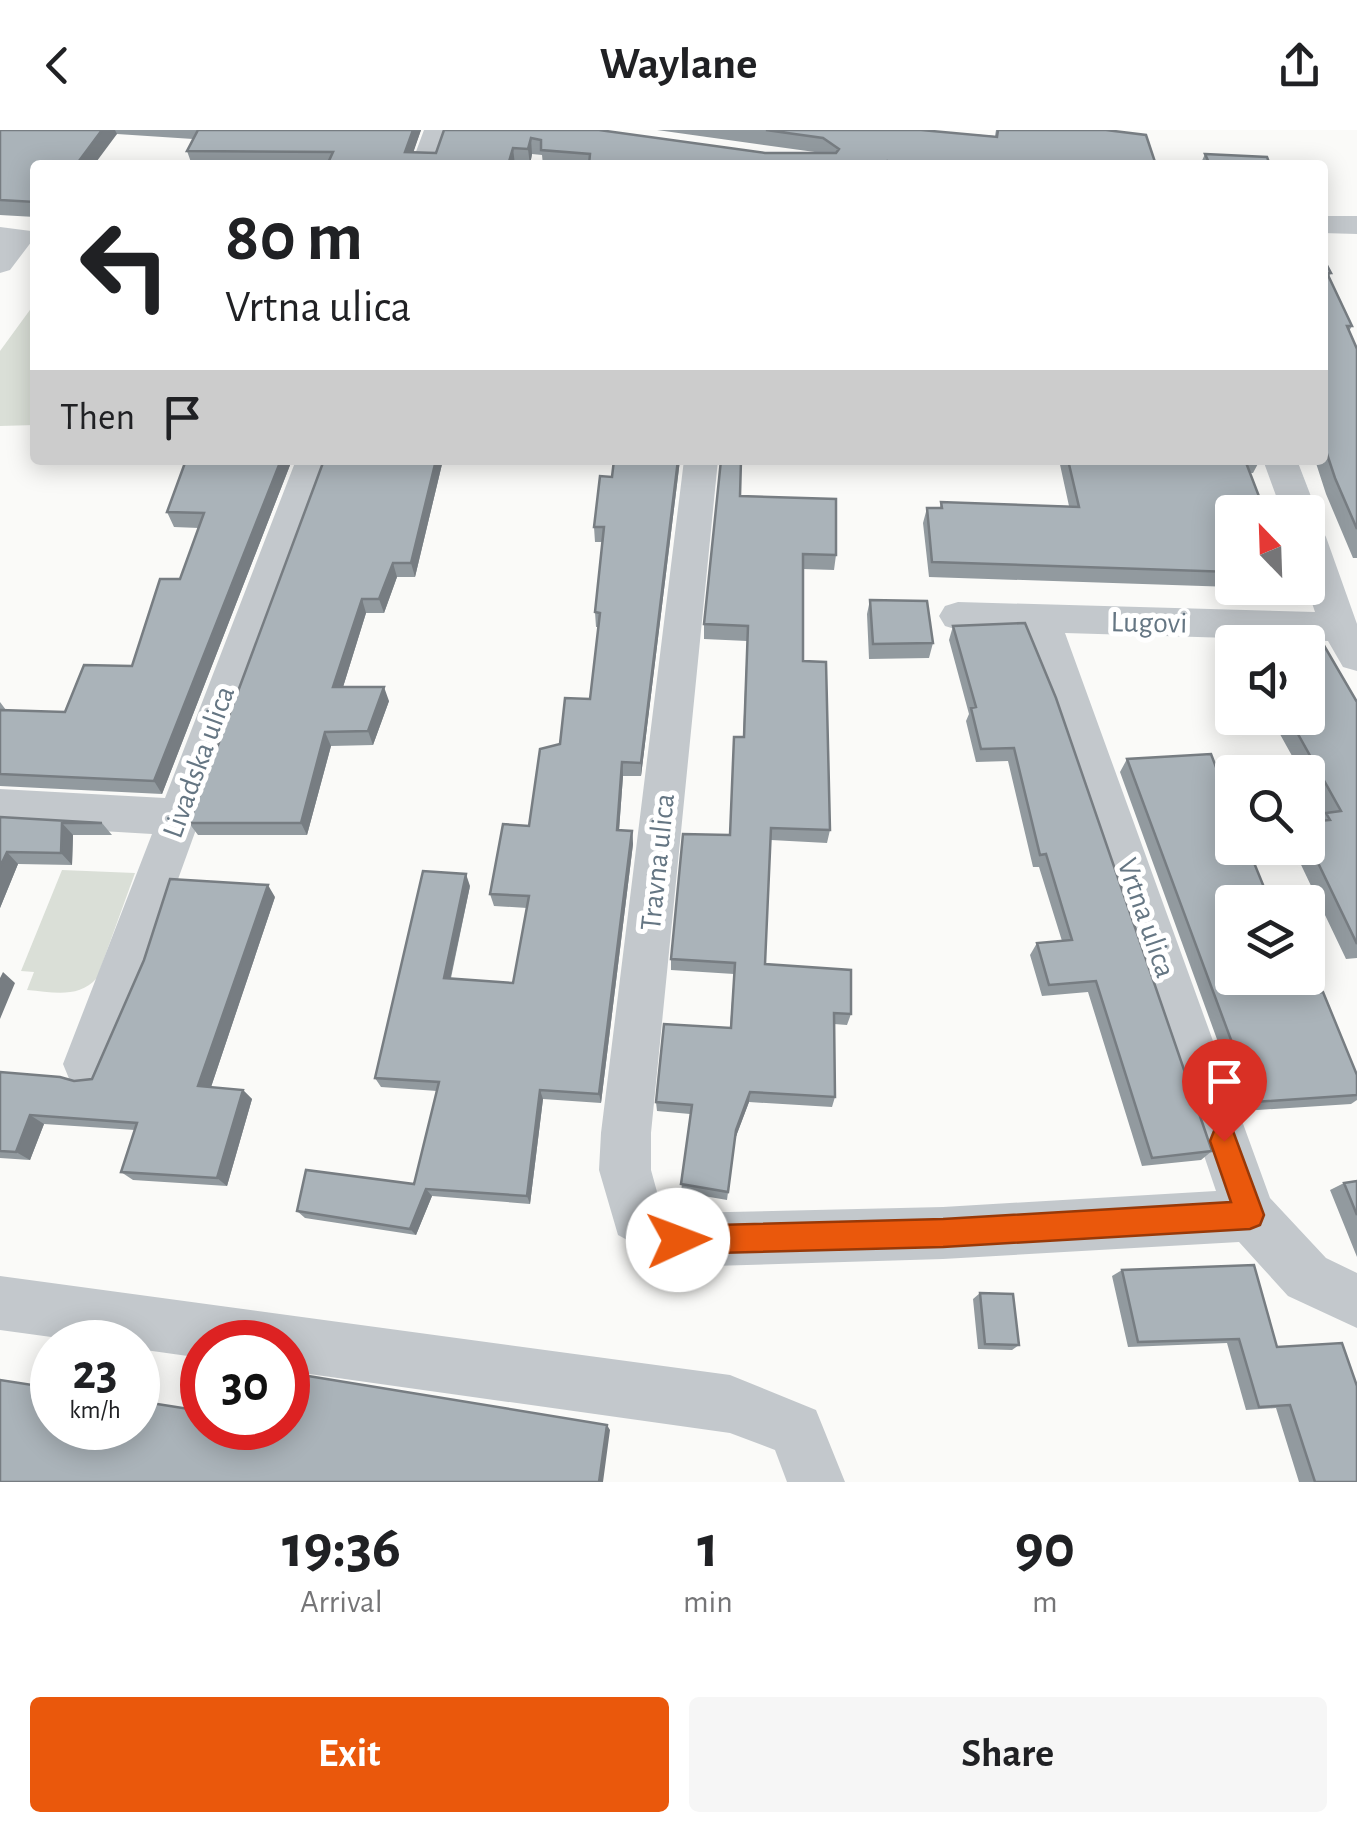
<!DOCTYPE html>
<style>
body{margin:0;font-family:"Alegreya Sans",sans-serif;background:#f6f6f6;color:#202124;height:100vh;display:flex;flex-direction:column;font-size:38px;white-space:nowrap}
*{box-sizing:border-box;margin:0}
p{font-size:32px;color:#757577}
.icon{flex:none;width:55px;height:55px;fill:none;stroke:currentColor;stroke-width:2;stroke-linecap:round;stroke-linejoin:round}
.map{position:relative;height:1352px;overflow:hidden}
.panel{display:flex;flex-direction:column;background:#fff;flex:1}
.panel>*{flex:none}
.hud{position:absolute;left:30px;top:30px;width:1298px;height:305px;border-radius:10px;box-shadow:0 5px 25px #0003;background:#fff;color:#202124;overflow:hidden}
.needle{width:65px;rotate:337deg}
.controls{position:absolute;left:1215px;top:365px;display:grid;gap:20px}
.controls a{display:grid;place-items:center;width:110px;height:110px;border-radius:10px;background:#fff;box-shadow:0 5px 25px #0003;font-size:50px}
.speed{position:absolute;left:30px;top:1190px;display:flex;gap:20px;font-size:50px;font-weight:700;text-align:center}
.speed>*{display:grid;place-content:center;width:130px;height:130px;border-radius:50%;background:#fff;box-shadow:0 5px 25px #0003;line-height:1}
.speed small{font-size:25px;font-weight:400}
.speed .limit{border:15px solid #d22;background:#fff;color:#111}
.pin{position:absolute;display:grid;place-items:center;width:85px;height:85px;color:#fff;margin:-102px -42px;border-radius:50% 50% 50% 0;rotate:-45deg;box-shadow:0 0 10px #0007}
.pin .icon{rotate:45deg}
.me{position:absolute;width:110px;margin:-55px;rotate:88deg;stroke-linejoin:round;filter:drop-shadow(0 0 8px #0008)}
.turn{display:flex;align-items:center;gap:35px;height:210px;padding:0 30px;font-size:45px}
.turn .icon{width:130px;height:130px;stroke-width:2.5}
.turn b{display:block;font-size:70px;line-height:85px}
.then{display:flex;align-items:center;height:95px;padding:0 30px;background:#0003;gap:20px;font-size:38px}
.eta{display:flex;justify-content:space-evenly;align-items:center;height:170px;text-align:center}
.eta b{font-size:60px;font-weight:700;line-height:70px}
.primary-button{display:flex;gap:20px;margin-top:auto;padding:20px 30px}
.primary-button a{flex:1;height:115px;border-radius:10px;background:#ea580c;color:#fff;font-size:40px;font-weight:700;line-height:115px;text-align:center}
.primary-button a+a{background:#f6f6f6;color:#202124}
header{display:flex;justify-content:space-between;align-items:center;height:130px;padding:0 30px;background:#fff;font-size:45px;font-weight:700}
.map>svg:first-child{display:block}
.green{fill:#dadfd7}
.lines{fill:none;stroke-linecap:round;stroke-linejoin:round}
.minor{fill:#c3c8cc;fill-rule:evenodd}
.wall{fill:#929a9f}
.shaded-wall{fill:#777d82}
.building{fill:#aab3b9;stroke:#777d82;stroke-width:2.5}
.route{fill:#ea580c;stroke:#983908;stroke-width:2.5}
.labels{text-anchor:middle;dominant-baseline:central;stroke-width:10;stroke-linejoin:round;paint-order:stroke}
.street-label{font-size:30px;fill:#657683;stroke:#fff}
</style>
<header><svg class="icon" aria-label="back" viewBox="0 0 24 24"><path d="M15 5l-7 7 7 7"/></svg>Waylane<svg class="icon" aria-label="share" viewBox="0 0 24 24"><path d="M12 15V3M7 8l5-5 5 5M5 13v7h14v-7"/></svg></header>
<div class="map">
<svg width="1357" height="1352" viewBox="0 0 1357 1352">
<rect width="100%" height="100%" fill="#fafaf8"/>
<path class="green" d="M35,173V295L0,296V221Z
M62,740L135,743L97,848C78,869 53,862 27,860L34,842L21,841Z"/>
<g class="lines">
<path class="minor" d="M424,0H450L437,35H411Z
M1322,86H1357V104L1322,103Z
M0,97L31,101L35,107L10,140L0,143Z
M296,330H330L111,934L104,951L87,957L70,951L63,934L152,704L0,695V659L165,668Z
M684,330H718L651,1003V1040L659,1069L683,1083L943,1077L1216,1061L1027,502L958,500L945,496L939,486L945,476L958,472L1315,482L1307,458L1308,394L1321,398L1326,407L1357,494V541L1343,537L1328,511L1065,503L1270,1068L1326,1128L1357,1143V1198L1288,1166L1239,1112L943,1129L678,1137L618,1105L599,1040L601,1003Z
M1263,330H1297L1317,382L1312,391L1308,392V382H1282Z
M0,1146L730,1245L816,1280L845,1352H787L775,1320L730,1303L288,1241V1212H202V1228L138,1219V1212H88L0,1200Z"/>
</g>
<path class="wall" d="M0,0H421L413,22L436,23L444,0L765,23H822L657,0H921L995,6L996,0H1106L1156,35H543L542,25L532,24L530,35L515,33V35H192L187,21L193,9L117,4L35,35V87L0,85Z
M1205,24L1270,35H1200Z
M1322,126L1331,143L1329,147L1352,196L1349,201L1357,219V428H1353L1326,364L1315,330H1322Z
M292,330L162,664L0,656V572L6,580L65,582L132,536L180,449L199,398L174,397L167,382Z
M324,330H443L415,447H397L384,483H366L343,557L389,571L373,615L331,616L307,705H198L189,693Z
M614,330H680L641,646H623L619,701H632L633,714L601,973L543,969L530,1074L432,1066L416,1105L305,1088L297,1081L414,1054L437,961L381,957L375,948L470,756L451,848L513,853L527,778L494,776L490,764L529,696L560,614L590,569L598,497H596L595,482L603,412H595L594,397L612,347Z
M1059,330H1260L1253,343H1250L1232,382V457L929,447L923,393L927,378H940L941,372L1069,376Z
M740,366L836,425L834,440L803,439V531L830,700L827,713L771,710L765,834L851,884L847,895L834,894L835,967L832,977L749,972L735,1009L727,1070L681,1062L690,984L657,981L656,972L730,898L734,844L671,840V829L730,705L743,607L747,511L704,509V494Z
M870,470L933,513L929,528L869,529L867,484Z
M953,496L1212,1021L1201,1030L1142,1036L1088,862L1042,866L1030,825L1037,813L1062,811L1039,737H1033L1008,631L976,632L966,591L969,584L949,510Z
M1239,498L1315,500L1357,572V828L1346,829L1293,718H1308V692L1319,691L1325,685L1308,654V642H1301L1271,588H1308V512H1232V536L1224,520Z
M1127,629L1306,863L1357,945V970L1351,974L1243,981L1120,642Z
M0,687L102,693L112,705H73L72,735L18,734L0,778Z
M275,767L211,957L243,960L252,969L227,1056L133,1050L121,1042L135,1000L44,994L30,1030L0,1028V942L74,951L92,949Z
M1357,1051V1127L1330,1060L1344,1053Z
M1122,1140L1277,1217L1357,1352H1299L1276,1278L1246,1280L1227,1213L1128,1217L1112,1146Z
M980,1163L1019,1215L1012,1220L978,1219L973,1169Z"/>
<path class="shaded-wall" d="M102,0H115L117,4L94,35H76Z
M413,0H421L409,35L405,22Z
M531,8L532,24L530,35L528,19Z
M513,18L515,35H508Z
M281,330H292L162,664L154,651Z
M436,330H443L415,447L411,433Z
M678,330H680L641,646V633Z
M393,433L397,447L384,483L379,469Z
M362,469L366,483L339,570L333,557Z
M384,557L389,571L373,615L368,601Z
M325,602L331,616L307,705L301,693Z
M622,632L623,646L618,713L617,700Z
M62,693L73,705L72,735L61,723Z
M632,701L633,714L601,973L599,964Z
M7,722L18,734L0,778V737Z
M466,744L470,756L448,859L444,848Z
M268,755L275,767L208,966L198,956Z
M3,842L15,853L0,889V848Z
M243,960L252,969L227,1056L217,1048Z
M540,960L543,969L530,1074L527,1066Z
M750,962L749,972L735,1009L736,1000Z
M30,985L44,994L30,1030L16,1022Z
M426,1059L432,1066L416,1105L410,1099Z
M607,1295L610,1300L603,1352H599Z"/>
<path class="building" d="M0,0H102L76,35H35V72L0,70Z
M198,0H413L405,22L436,23L444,0H599L765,23H836L839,19L823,8L766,0H921L997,7L998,0H1106L1146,5L1156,35H888L887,31L849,35H589L590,24L541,20V10L531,8L528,19L513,18L508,35H327L333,22L187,21Z
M1205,24L1267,27L1270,35H1210Z
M1322,126L1331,143H1327L1352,196H1347L1357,219V399L1335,348L1322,309Z
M186,330H281L154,651L0,644V580L65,582L84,535L132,536L160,449H180L204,383L167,382Z
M324,330H436L411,433H393L379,469H362L333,557H384L368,601L325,602L301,693H189Z
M614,330H678L641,633L622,632L617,700L632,701L599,964L540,960L527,1066L426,1059L410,1099L297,1081L306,1040L414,1054L439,952L375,948L423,741L466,744L444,848L513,853L529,766L490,764L503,694L529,696L540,619L560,614L565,568L590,569L600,483L595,482L604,397H594L600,346L612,347Z
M721,330H741L740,366L836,369V425L803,424V531L826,532L830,700L771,698L765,834L851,840V884L834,883L835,967L750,962L736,1000L728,1062L681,1054L692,975L656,972L664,894L731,898L735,833L671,829L683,704L730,705L734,607H744L748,496L704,494Z
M1068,330H1245L1265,382H1232V442L932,432L927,378H942L941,372L1079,377Z
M870,470L927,471L933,513L873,514Z
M1025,493L1056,568L1212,1021L1152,1028L1096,851L1049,855L1037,813L1072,810L1046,724L1040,725L1014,618L981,619L971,578L976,577L953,496Z
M1239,498L1315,500L1357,572V814L1308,712V692L1330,690L1326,683L1341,681L1289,588H1308V512H1236L1233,506L1243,505Z
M1211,624L1232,679V718H1248L1270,772H1232V848H1299L1306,863L1323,862L1357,945V965L1254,972L1127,629Z
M0,687L102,693H62L61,723L7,722L0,737Z
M170,749L268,755L198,956L243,960L217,1048L121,1042L137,993L30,985L16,1022L0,1021V942L60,947L74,951L92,949L144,830Z
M1357,1051V1085L1344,1053Z
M1254,1135L1277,1217L1342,1213L1357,1256V1352H1315L1290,1275L1259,1277L1239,1209L1138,1212L1122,1140Z
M980,1163L1013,1164L1019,1215L985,1214Z
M296,1244L607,1295L599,1352H0V1250L52,1258V1298H138V1271L202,1281V1298H288Z"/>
<path class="route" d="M1224,997L1233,1001L1264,1085L1260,1095L1250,1099L943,1117L678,1124L668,1120L664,1110L668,1100L678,1096L943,1089L1231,1072L1210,1011L1214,1001Z"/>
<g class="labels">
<g class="street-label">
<text transform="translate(1149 493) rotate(1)">Lugovi</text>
<text transform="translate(199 632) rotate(-70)">Livadska ulica</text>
<text transform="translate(658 732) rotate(-84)">Travna ulica</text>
<text transform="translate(1146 788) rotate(71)">Vrtna ulica</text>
</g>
</g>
</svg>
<div class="controls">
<a><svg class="needle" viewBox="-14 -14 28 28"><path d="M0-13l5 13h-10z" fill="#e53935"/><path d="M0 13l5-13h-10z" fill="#757577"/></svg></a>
<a><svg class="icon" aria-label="sound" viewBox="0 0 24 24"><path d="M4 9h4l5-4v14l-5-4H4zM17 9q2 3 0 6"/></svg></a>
<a><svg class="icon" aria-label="search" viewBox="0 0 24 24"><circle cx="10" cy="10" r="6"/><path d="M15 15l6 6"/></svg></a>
<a><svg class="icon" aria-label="layers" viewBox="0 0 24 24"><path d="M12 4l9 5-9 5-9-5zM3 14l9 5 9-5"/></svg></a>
</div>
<div class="speed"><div>23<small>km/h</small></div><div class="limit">30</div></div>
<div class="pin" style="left:1224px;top:1011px;background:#d93025"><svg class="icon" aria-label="arrive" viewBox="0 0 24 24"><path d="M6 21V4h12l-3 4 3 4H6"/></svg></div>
<svg class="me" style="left:678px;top:1110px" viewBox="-20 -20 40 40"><circle r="19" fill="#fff"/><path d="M0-13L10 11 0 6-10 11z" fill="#ea580c"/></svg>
<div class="hud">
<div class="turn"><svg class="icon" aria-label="left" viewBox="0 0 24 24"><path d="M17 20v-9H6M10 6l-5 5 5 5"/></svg><div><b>80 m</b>Vrtna ulica</div></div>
<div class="then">Then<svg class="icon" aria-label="arrive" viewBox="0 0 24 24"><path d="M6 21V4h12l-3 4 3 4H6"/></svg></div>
</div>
</div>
<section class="panel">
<div class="eta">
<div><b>19:36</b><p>Arrival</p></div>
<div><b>1</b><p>min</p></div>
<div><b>90</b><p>m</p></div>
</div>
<div class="primary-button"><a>Exit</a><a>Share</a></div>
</section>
